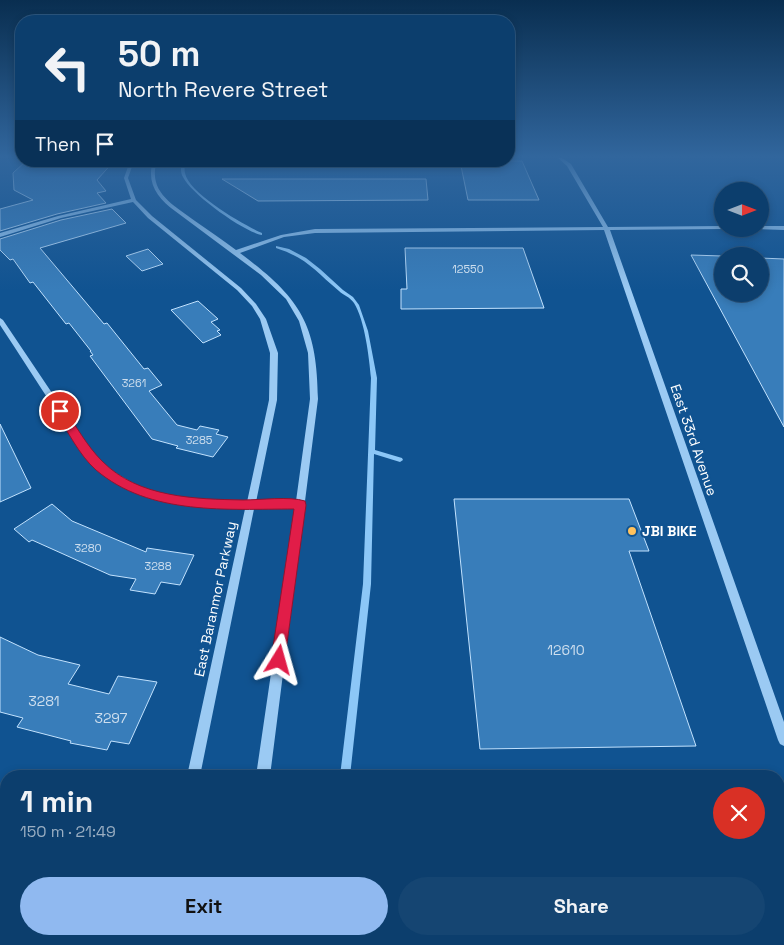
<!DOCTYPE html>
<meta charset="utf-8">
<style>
body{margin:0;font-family:"Space Grotesk",sans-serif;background:#154572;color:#f1f3f6;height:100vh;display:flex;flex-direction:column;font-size:19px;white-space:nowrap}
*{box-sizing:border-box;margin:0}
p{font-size:16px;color:#9aaec2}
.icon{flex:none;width:28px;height:28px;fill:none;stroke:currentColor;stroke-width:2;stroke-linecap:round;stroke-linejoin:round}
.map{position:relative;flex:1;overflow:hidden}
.side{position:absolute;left:0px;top:770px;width:785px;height:175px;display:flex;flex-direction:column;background:#0c3e6d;border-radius:20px 20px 0 0;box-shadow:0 2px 8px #0003,0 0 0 1px #2c5780}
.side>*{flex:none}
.hud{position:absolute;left:15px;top:15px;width:500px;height:152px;border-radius:20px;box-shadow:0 2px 8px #0003,0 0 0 1px #2c5780;background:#0c3e6d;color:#f1f3f6;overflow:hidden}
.needle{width:32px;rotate:90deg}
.fabs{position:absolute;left:714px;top:182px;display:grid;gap:10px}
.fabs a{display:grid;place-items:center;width:55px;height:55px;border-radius:50%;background:#0c3e6d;box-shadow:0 2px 8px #0003,0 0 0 1px #2c5780;font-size:25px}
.pin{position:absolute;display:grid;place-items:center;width:42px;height:42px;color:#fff;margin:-21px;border:2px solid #fff;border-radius:50%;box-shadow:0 1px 5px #0007}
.me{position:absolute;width:55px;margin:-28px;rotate:8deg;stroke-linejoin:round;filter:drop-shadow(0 0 4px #0008)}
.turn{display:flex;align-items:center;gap:18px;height:105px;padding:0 20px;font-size:22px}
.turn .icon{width:65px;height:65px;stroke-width:2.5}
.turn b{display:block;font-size:35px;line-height:42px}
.then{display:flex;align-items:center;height:48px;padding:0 20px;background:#0003;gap:10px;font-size:19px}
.round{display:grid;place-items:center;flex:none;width:52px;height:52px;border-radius:26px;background:#154572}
.overview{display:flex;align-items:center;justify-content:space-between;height:85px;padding:0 20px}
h1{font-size:30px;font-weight:700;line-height:38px}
.cta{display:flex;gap:10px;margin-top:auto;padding:10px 20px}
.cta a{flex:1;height:58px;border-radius:30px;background:#90b9f0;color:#111;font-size:20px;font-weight:700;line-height:58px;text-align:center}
.cta a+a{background:#154572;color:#f1f3f6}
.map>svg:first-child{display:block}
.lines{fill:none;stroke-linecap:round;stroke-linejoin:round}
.stream{fill:#8cc7f7;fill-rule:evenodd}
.building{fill:#387dba;stroke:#c2e2fe}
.minor{fill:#9bcaf3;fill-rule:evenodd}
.route{fill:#e11d48;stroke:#92132f}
.poi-dot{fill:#ffc25d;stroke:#105391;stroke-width:2}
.labels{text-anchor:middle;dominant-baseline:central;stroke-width:4.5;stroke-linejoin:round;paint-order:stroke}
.number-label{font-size:11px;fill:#cddeee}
.street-label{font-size:14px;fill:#fff;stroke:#105391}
.poi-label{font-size:14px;font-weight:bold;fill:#fff;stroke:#105391;text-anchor:start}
.near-number-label{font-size:14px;fill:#cddeee}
</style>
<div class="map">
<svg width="784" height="945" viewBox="0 0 784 945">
<rect width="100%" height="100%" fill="#105391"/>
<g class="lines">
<path class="stream" d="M182,161H186C185,165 184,169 185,173C189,194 244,225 262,233V235C244,232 191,194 183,177C180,172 181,167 182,161Z
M276,246L289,249L306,258L320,269L343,290L353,297L359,305L368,331L377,378L375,450L402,458L403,460L400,462L374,454L371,584L350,776H340L363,584L371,378C369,357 365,321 354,303C350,297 343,295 339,291C315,271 307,258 276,248Z
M325,939H335L334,945H324Z"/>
</g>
<path class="building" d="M26,161H114L97,180L106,191L97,193L106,203L57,214L0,231V209L33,200L14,190L13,173Z
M460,161H522L539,200H468Z
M222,179H426L428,200L258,201Z
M112,209L126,223L40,248L104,324L107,323L144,369L148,368L162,385L149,391L177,425L197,430L200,426L219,430L216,434L228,437L213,457L176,448L178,446L152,439L90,356L93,355L90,351H91L69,323L66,324L33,282L30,283L13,259L10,260L0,250V239L61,220Z
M405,248H523L544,308L401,309V289H407Z
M148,249L163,264L142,271L126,256Z
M691,255L722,256V294H760V258L784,259V427Z
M198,301L218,319L211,322L220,330L217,331L221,335L203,343L171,310Z
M0,424L31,488L0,502Z
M454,499H629L649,551H629L696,746L480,749Z
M52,504L72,521L146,552L147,548L194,555L180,585L161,582L155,594L130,590L136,579L110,575L32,540L29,542L14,529Z
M0,637L38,655L80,665L68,684L109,694L118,676L157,682L129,744L111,741L107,750L70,743L71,741L17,727L23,718L0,712Z"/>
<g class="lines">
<path class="minor" d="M558,158H562L571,164L608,227L722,226V229H724L610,230L784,722V746L780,744L778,740L604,230L315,233L284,237L240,253C300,298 317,323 318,399L270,776H256L295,509H254L200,776H187L245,509C199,508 145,506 107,476C84,458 72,435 56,411C37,382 19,354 0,325V318L3,320L93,454L114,472L138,486L161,494L188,499L245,502H247L269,400L270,353L260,319L252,306L237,290L148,218L133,202L61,218L0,237V233L58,216L131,199L124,178L130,161H134L128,178L136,200L152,216L241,288L256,304L266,319L278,353L277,400L256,502L296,501L310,399L308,353L299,321L286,299L261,275L175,211C158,199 146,183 153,161H157C147,192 174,205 195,221C209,231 223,240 236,250L281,235L315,229L603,227L567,166Z
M760,226H784V230L758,229H760Z
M0,832L6,833V847L0,846Z
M150,939H166L165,945H149Z
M232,939H248L247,945H231Z"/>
</g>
<linearGradient id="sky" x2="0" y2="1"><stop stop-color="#092e50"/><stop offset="0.54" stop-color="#31669d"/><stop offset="1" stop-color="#31669d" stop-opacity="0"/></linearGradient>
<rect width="784" height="290" fill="url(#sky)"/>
<path class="route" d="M60,407L64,408C76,426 87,446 102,461C138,498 196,499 243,500C261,500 289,496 305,501L306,505L284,665L279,667L274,665L271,660L294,509C228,509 150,516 96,470C79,455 67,430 55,411Z"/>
<circle class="poi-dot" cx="632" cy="531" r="5"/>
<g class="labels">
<g class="number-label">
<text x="468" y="269">12550</text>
<text x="134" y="383">3261</text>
<text x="199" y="440">3285</text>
<text x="88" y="548">3280</text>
<text x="158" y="566">3288</text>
</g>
<g class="street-label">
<text transform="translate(694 440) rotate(71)">East 33rd Avenue</text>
<text transform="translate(215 599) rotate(-78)">East Baranmor Parkway</text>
</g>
<g class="poi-label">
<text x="642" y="531">JBI BIKE</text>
</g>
<g class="near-number-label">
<text x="566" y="650">12610</text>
<text x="44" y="701">3281</text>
<text x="111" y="718">3297</text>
</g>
</g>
</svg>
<div class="fabs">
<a><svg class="needle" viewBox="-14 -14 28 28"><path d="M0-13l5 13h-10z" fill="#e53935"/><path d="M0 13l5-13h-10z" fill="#9aaec2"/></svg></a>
<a><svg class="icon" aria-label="search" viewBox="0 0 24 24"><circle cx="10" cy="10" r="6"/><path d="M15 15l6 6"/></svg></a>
</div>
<div class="pin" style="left:60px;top:411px;background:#d93025"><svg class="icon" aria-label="arrive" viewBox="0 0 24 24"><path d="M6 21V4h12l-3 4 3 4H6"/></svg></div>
<svg class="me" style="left:279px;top:660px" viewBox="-20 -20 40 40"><path d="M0-17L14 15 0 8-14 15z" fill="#e11d48" stroke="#fff" stroke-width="4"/></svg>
<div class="hud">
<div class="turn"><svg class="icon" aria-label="left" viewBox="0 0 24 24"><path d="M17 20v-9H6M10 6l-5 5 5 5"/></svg><div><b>50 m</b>North Revere Street</div></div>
<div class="then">Then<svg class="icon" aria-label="arrive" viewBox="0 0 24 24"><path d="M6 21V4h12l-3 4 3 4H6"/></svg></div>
</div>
<section class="side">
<div class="overview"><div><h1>1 min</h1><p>150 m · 21:49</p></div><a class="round" style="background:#d93025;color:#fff"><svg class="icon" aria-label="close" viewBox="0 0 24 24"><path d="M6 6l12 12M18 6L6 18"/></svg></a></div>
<div class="cta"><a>Exit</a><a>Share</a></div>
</section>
</div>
